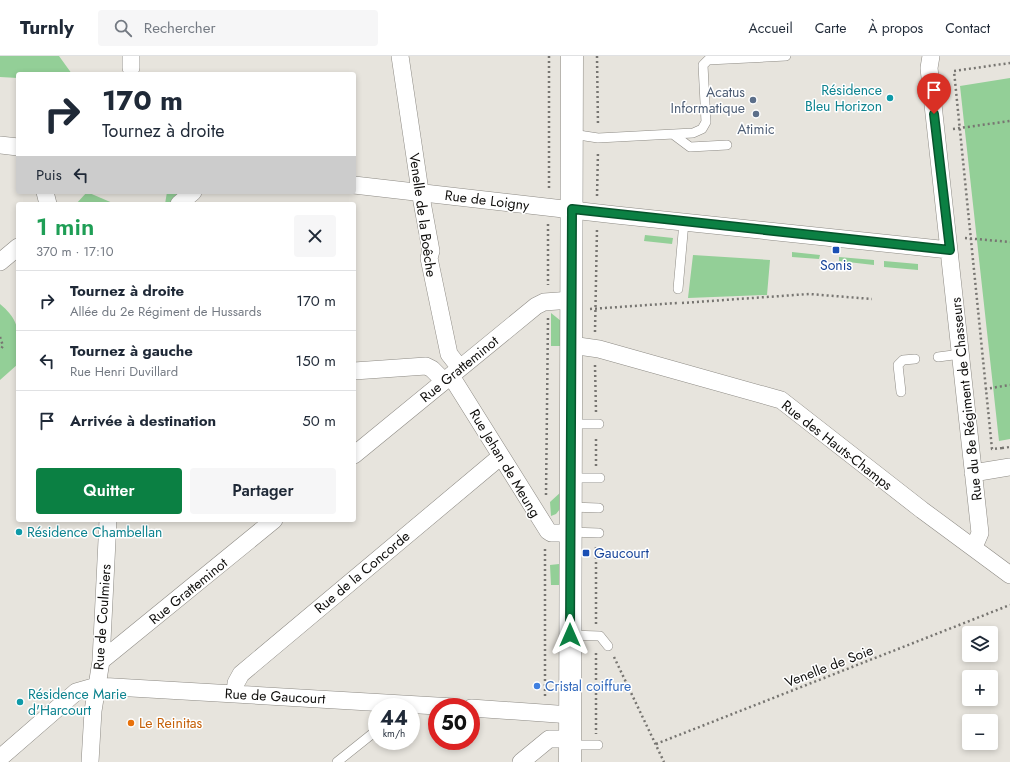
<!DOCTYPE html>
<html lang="fr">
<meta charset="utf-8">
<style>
body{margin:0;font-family:Jost,sans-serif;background:#f6f6f7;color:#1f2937;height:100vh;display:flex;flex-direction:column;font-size:15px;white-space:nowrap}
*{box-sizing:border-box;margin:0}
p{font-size:13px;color:#747a83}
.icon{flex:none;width:22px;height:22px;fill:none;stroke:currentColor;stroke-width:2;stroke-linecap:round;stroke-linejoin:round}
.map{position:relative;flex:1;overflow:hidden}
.drawer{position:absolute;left:16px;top:146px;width:340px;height:320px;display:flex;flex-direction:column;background:#fff;border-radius:4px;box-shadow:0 2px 6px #0003}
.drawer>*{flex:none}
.top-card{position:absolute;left:16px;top:16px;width:340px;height:122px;border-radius:4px;box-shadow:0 2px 6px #0003;background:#fff;color:#1f2937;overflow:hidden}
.buttons{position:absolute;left:962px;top:570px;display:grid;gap:8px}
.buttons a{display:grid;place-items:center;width:36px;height:36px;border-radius:4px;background:#fff;box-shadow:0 2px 6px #0003;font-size:20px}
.speed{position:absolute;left:368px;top:642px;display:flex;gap:8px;font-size:20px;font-weight:700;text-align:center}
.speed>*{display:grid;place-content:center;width:52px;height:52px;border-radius:50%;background:#fff;box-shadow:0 2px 6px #0003;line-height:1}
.speed small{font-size:10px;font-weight:400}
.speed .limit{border:6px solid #d22;background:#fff;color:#111}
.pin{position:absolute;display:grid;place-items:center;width:34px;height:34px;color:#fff;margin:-41px -17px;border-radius:50% 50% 50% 0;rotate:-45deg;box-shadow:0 0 4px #0007}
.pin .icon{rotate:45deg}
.me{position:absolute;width:44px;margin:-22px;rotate:0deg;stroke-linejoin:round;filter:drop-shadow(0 0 3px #0008)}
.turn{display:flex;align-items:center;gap:14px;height:84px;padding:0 20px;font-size:18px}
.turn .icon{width:52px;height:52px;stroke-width:2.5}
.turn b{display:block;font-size:28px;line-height:34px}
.then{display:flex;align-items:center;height:38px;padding:0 20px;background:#0003;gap:8px;font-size:15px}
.round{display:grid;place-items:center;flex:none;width:42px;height:42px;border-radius:4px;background:#f6f6f7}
.headline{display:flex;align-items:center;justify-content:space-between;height:68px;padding:0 20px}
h1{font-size:24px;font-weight:600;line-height:30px;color:#1e9e55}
.primary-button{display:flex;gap:8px;margin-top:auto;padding:8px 20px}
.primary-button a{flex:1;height:46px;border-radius:4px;background:#0b8043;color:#fff;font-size:16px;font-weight:600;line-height:46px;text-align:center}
.primary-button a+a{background:#f6f6f7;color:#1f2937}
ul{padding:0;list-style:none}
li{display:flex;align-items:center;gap:12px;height:60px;padding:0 20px;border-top:1px solid #e0e1e3}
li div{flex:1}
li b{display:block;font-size:15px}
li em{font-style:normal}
header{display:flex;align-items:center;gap:24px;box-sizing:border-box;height:56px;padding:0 20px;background:#fff;border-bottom:1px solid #e0e1e3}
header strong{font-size:19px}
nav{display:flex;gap:22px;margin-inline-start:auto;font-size:14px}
.search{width:280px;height:36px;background:#f6f6f7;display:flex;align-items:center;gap:10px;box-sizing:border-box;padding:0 14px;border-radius:4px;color:#747a83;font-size:15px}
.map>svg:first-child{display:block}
.green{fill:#93cf97}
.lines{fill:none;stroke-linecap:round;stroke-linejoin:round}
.lane-casing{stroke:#8d8a84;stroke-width:10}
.street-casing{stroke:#8d8a84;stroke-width:18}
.secondary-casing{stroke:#8d8a84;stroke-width:23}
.path{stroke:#777571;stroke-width:2.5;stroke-dasharray:2 3;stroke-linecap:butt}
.lane{stroke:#fff;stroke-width:9}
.street{stroke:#fff;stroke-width:17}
.secondary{stroke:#fff;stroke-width:22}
.route-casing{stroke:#07532c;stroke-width:10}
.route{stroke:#0b8043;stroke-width:7}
.culture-dot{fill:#0f9aa8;stroke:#fff;stroke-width:1.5}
.service-dot{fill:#5c6f8a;stroke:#fff;stroke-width:1.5}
.transit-dot{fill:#1a4fb4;stroke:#fff;stroke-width:1.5}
.shop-dot{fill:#3f7fe0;stroke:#fff;stroke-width:1.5}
.food-dot{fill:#e8710a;stroke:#fff;stroke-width:1.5}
.labels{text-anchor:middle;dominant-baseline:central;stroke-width:3;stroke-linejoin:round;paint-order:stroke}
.culture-label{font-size:14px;fill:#0d838f;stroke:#fff;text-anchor:start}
.service-label{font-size:14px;fill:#4e5e75;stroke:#fff;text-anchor:end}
.street-label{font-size:14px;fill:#0f0e0c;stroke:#fff}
.transit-label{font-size:14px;fill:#164399;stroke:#fff}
.shop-label{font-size:14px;fill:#366cbe;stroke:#fff;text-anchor:start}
.food-label{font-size:14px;fill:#c56008;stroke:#fff;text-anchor:start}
</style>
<header>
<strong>Turnly</strong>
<div class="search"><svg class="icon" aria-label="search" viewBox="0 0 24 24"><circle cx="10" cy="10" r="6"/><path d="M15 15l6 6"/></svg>Rechercher</div>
<nav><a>Accueil</a><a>Carte</a><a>À propos</a><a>Contact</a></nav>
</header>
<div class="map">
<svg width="1010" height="706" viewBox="0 0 1010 706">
<rect width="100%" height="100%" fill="#e7e4dd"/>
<path class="green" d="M0,0H59L72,18H18V22L0,21Z
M1010,22V383L999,385L960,30Z
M87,136L115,148H76Z
M167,136H182L168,148H165Z
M645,179L673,182L672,188L644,185Z
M792,196L820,199L819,203L792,201Z
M693,199L770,204L767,239L688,242Z
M839,201L874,204V209L839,205Z
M884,205L918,208V214L884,211Z
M0,248C23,267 18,280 18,308L0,324Z
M551,257L561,265L562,290H551Z
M562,435L560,453L556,458L551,460L550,446Z
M559,508L561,513L562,529H551L550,509Z"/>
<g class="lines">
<defs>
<path id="lane" d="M572,78L598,82L693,77L702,73L706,66L703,9L708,4L786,0
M674,79L690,91L727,89
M678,233L684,166
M938,301L961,298
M901,336L898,309L903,304L915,303
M571,368H599
M571,422H600
M571,451L599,452
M570,476L599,477
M570,579L600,580L608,590
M570,689H598
M337,706L377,674"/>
<path id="street" d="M131,0V12
M400,0L420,135L431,195L429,202L449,298L460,312
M931,0L929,12L980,477L974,491
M0,89L18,91
M354,129L616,159L949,194
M45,136L48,148
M179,148L193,136
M0,206L18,191
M571,289L599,293L781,344L922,454L1010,519
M354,315L426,310L432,313L444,325
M451,320L548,475L551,477H570
M354,399L536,250L544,246L572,244
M973,417L1010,411
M101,605L274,464
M235,638L236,627L241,618L500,401
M471,652L571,659
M0,702L76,636L97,630L454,651
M90,706L93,655L101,605L108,464
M521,706L549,683H570"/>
<path id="secondary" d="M570,706L572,0"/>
</defs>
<use href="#lane" class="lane-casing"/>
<use href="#street" class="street-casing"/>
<use href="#secondary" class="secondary-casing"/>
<path class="path" d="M549,0V135
M597,0L598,70
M953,73L1010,65
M597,140L598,95
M548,168V229
M965,182L1010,186
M682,247L809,238L872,243
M590,253L677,247
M595,276L597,173
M0,281L3,290L0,294
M595,309L596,356
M985,333L1010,329
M1002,392L992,393L954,15L1010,7
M1002,392L1010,391
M596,410V381
M546,439L548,262
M545,493V642
M596,568V489
M596,597V678
M614,601L664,706
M656,688L1010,549"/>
<use href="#lane" class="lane"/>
<use href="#street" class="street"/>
<use href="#secondary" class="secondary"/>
</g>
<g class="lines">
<defs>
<path id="route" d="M570,579L572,153L950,194L934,58"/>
</defs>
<use href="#route" class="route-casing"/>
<use href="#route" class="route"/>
</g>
<g class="culture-dot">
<circle cx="890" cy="42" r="4"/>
<circle cx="19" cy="476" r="4"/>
<circle cx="20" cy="646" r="4"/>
</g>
<g class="service-dot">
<circle cx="753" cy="44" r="4"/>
<circle cx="756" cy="58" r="4"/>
</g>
<g class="transit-dot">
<rect x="832" y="190" width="8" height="8" rx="2"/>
<rect x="582" y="493" width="8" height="8" rx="2"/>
</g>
<circle class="shop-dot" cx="537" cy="630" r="4"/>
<circle class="food-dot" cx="131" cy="667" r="4"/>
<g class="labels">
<g class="culture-label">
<text x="882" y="34" text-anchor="end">Résidence<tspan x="882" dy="16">Bleu Horizon</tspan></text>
<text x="27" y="476">Résidence Chambellan</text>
<text x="28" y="638">Résidence Marie<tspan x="28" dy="16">d'Harcourt</tspan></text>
</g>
<g class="service-label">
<text x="745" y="36">Acatus<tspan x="745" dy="16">Informatique</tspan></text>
<text x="756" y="73" text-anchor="middle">Atimic</text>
</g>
<g class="street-label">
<text transform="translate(487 144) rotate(7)">Rue de Loigny</text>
<text transform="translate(423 159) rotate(82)">Venelle de la Boêche</text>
<text transform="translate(459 313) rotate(-39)">Rue Gratteminot</text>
<text transform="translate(966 343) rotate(-96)">Rue du 8e Régiment de Chasseurs</text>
<text transform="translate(837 389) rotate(38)">Rue des Hauts-Champs</text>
<text transform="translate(505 407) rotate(59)">Rue Jehan de Meung</text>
<text transform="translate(362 516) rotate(-40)">Rue de la Concorde</text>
<text transform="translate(188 535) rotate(-39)">Rue Gratteminot</text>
<text transform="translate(102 561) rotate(-86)">Rue de Coulmiers</text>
<text transform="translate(829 610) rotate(-21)">Venelle de Soie</text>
<text transform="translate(275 640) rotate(3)">Rue de Gaucourt</text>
</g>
<g class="transit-label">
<text x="836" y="209">Sonis</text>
<text x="594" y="497" text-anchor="start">Gaucourt</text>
</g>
<g class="shop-label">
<text x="545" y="630">Cristal coiffure</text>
</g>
<g class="food-label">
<text x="139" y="667">Le Reinitas</text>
</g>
</g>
</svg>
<div class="buttons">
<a><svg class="icon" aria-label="layers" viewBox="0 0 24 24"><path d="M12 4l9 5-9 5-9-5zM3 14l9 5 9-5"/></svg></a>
<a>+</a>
<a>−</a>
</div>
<div class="speed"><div>44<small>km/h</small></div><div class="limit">50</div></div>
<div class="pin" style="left:934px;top:58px;background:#d93025"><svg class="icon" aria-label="arrive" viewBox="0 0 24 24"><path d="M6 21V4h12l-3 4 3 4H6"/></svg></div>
<svg class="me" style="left:570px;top:579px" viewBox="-20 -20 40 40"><path d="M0-17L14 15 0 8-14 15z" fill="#0b8043" stroke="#fff" stroke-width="4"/></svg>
<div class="top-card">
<div class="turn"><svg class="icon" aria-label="right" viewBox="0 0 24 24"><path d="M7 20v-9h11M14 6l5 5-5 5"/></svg><div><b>170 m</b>Tournez à droite</div></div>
<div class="then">Puis<svg class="icon" aria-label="left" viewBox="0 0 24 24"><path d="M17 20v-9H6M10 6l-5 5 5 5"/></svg></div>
</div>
<section class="drawer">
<div class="headline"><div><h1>1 min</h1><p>370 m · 17:10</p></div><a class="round"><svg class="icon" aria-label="close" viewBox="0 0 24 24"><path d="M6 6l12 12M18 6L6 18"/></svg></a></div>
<ul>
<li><svg class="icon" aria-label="right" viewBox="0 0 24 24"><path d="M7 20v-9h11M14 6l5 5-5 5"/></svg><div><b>Tournez à droite</b><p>Allée du 2e Régiment de Hussards</p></div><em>170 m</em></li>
<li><svg class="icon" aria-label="left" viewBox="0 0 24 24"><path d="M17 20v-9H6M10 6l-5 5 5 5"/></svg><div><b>Tournez à gauche</b><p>Rue Henri Duvillard</p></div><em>150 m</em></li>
<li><svg class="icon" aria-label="arrive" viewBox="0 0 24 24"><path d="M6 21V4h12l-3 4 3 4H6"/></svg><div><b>Arrivée à destination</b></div><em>50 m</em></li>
</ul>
<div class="primary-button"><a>Quitter</a><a>Partager</a></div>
</section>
</div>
